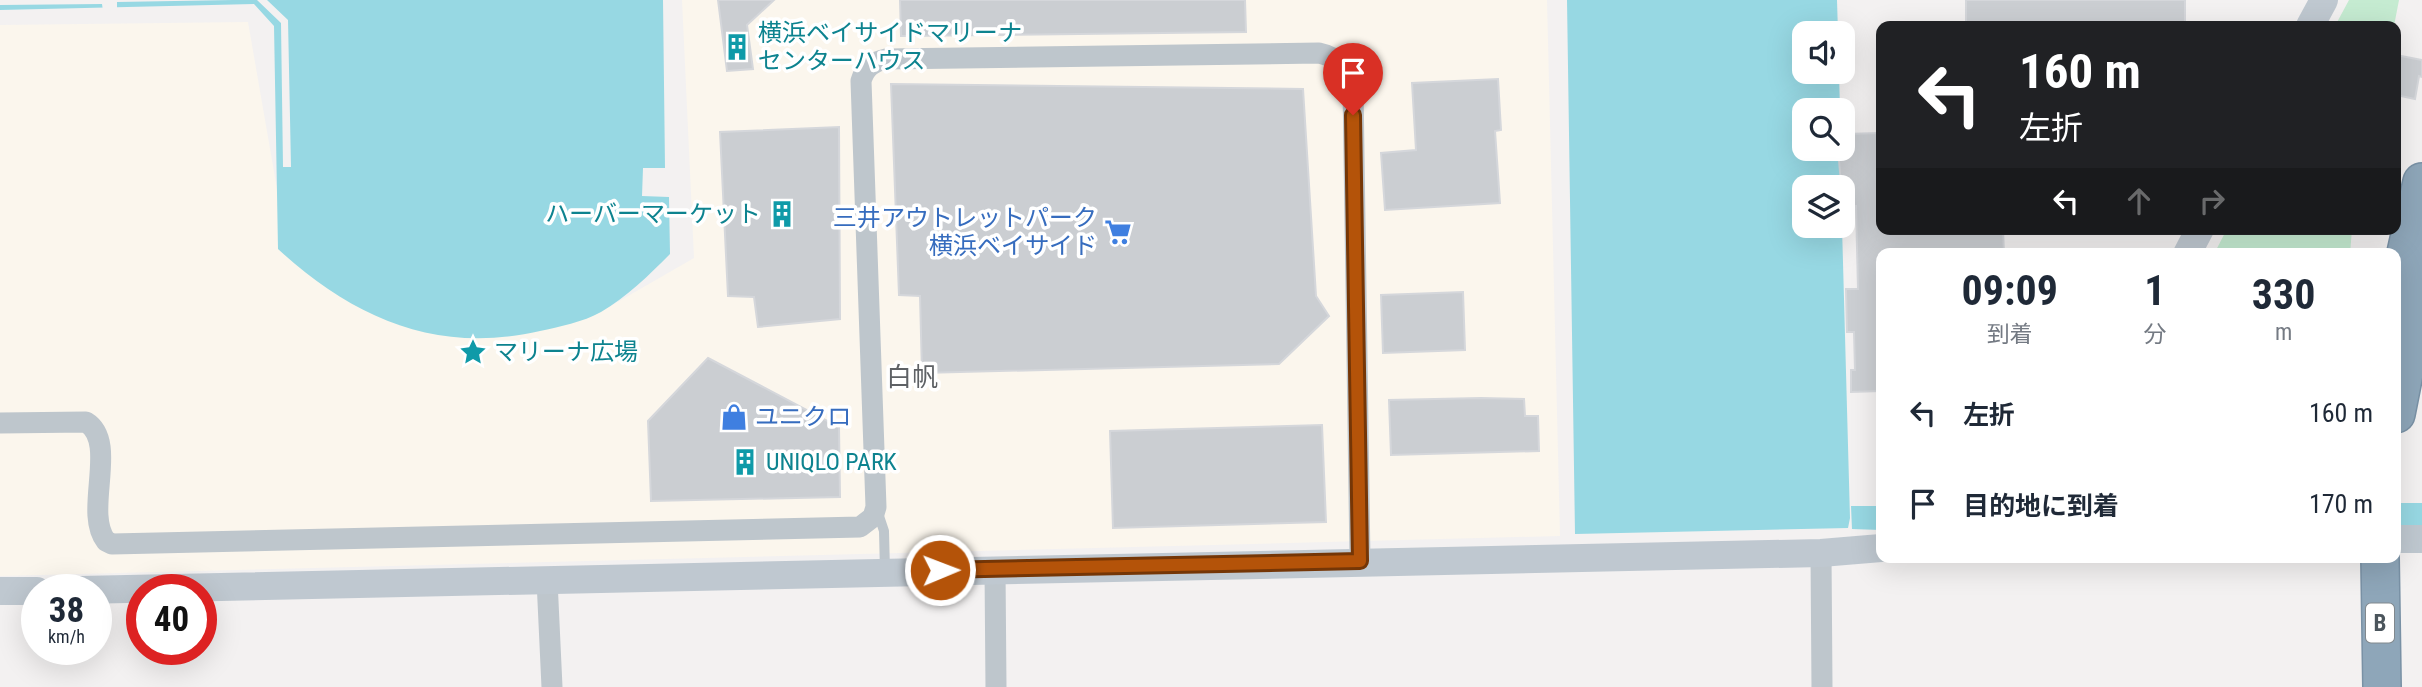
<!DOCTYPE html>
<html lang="ja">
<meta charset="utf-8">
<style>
body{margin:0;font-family:"Roboto Condensed","Noto Sans JP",sans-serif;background:#f2f2f3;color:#1f2937;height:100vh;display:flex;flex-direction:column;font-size:26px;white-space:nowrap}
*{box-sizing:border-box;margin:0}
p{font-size:23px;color:#747a83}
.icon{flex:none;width:38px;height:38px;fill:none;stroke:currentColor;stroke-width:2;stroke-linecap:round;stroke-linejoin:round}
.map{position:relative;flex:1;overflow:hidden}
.drawer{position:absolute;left:1876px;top:248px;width:525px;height:315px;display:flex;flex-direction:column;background:#fff;border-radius:14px;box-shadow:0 7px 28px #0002}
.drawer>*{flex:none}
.top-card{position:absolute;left:1876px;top:21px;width:525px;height:214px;border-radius:14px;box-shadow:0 7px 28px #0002;background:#202124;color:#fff;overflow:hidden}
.controls{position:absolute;left:1792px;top:21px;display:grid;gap:14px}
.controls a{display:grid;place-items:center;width:63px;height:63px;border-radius:14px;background:#fff;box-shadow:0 7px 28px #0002;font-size:35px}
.speed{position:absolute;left:21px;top:574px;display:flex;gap:14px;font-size:35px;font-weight:700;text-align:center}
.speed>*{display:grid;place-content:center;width:91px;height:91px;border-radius:50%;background:#fff;box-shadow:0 7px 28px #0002;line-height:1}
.speed small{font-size:18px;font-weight:400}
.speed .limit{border:10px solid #d22;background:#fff;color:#111}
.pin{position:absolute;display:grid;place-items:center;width:60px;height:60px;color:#fff;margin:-72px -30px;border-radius:50% 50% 50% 0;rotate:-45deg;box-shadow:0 0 7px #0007}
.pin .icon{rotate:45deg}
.me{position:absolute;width:77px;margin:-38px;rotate:89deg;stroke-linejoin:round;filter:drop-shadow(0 0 5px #0008)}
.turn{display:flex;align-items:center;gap:24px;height:147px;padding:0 28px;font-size:32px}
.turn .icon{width:91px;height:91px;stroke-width:2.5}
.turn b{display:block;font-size:49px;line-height:60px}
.lanes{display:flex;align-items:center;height:66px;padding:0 28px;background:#0003;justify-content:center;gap:35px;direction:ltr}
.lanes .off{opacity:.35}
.eta{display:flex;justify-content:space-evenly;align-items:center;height:119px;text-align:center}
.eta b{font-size:42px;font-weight:700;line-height:49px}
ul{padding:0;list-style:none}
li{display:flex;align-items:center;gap:21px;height:91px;padding:0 28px}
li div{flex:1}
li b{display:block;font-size:26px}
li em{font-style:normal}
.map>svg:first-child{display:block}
.commercial{fill:#fbf6ed}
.green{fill:#c5ebd1}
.water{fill:#97d8e3}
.pier{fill:#f3f1f1}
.building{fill:#cbced2;stroke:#d5d7db;stroke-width:2}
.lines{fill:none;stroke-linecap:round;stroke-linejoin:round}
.highway-casing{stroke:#7991a5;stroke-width:40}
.lane{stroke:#bec6cc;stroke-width:10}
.street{stroke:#bec6cc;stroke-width:21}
.secondary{stroke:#bfc8d0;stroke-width:28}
.highway{stroke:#8ea6b9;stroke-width:37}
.route-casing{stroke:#753606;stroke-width:18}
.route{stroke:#b45309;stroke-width:12}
.labels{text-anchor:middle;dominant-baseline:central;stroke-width:7;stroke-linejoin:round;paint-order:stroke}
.shield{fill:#fff;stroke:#81888d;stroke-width:2}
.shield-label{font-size:23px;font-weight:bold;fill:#4b555c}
.culture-label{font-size:24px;fill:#0d838f;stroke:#fff;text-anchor:start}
.shop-label{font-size:24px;fill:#366cbe;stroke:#fff;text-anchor:end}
.neighbourhood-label{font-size:26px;fill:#5e6165;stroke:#fff}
</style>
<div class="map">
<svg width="2422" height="687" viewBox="0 0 2422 687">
<rect width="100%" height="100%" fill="#f3f1f1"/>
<path class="commercial" d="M682,0H1547L1560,536L0,576V25L248,22L289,258L507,337L602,311L694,258Z"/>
<path class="green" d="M2349,0H2399L2394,26H2335Z
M2227,229H2352L2350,254H2214Z"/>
<path class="water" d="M0,0H663L665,168H643L642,196L669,197L670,254C649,275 627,297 601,312C583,322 559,327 540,331C437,355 353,318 278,249L274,26L254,4L0,10Z
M1567,0H1837L1838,33H1804V72H1839L1840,110H1804V149H1841V187H1804V226H1842L1850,518L1848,528L1575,534Z
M2396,503H2422V539H2396Z
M1851,506H1881V530L1852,529Z"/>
<path class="pier" d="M0,0H233L117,2V10L103,11L102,4L0,5Z
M257,0H267L288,20L291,167H283L281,23Z"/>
<path class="building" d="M718,0H774L747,25L753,69L727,71Z
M900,0H1245L1246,32L901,36Z
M1966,0H2185V26H1966Z
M2396,55L2422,60V77L2419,76L2415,99L2396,95Z
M1498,79L1501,130L1495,131L1500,203L1385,210L1381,153L1416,150L1412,83Z
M891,84L1303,89L1316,296L1329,316L1279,364L922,373L920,296L899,295Z
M839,127L840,319L758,327L754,297L728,296L720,132Z
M1881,133V229H2003L2004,254H1881V391L1851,392V370H1855L1854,332H1847L1846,289H1858L1856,206H1843L1838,149H1843V134Z
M1463,292L1465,350L1383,353L1381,295Z
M708,358L839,427L840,497L651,501L648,421Z
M1481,398L1524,399L1525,416H1538L1539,451L1391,455L1389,400Z
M1322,425L1326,522L1113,528L1110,431Z"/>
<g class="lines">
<defs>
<path id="highway" d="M2396,297L2422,182
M2396,414L2422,282
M2380,558L2382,687"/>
</defs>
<use href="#highway" class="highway-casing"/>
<path class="lane" d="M877,510L884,531L885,572"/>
<path class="street" d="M0,423L86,422C119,442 83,512 106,541L112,544L860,527L873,517L876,507L861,81C865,67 873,62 886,59L1319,53C1338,57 1348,69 1353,87L1360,561
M1821,553L1822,687
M995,569L996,687
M547,580L552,687"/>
<path class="secondary" d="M2310,26L2324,0
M2187,254L2200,229
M2396,539H2422
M80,590L1821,553L1881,548
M0,591H37"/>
<use href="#highway" class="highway"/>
</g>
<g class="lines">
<defs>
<path id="route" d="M940,570L1360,561L1353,115"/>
</defs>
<use href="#route" class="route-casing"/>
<use href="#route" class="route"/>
</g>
<defs>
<symbol id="building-bare" viewBox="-9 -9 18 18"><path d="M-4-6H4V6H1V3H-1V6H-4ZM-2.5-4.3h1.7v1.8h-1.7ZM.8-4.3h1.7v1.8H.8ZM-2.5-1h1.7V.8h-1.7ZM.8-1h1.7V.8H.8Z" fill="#0f9aa8" stroke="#fff" stroke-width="2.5" paint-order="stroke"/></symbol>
<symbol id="supermarket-bare" viewBox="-9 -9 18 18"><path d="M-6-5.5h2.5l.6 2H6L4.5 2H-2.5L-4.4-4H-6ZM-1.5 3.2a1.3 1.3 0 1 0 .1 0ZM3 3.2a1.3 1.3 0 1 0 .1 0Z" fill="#3f7fe0" stroke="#fff" stroke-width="2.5" paint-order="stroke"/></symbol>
<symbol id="sight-bare" viewBox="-9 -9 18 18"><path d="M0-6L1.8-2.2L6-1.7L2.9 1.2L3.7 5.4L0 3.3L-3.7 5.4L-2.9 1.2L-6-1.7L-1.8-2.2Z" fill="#0f9aa8" stroke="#fff" stroke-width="2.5" paint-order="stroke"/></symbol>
<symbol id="shop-bare" viewBox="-9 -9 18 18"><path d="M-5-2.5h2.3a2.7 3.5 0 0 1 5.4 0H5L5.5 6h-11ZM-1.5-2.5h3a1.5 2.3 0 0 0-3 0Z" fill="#3f7fe0" stroke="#fff" stroke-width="2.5" paint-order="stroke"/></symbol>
</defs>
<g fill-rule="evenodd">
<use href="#building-bare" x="718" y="28" width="38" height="38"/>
<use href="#building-bare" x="763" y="195" width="38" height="38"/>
<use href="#supermarket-bare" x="1099" y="213" width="38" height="38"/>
<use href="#sight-bare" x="454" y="333" width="38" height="38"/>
<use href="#shop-bare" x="715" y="398" width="38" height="38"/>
<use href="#building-bare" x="726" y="443" width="38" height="38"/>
</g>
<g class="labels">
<rect class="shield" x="2366" y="603.5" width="28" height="39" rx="5"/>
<g class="shield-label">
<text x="2380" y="623">B</text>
</g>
<g class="culture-label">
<text x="758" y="33">横浜ベイサイドマリーナ<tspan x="758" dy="28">センターハウス</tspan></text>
<text x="761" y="214" text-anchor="end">ハーバーマーケット</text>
<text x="494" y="352">マリーナ広場</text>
<text x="766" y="462">UNIQLO PARK</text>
</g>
<g class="shop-label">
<text x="1097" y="218">三井アウトレットパーク<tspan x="1097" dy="28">横浜ベイサイド</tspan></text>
<text x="755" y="417" text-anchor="start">ユニクロ</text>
</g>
<g class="neighbourhood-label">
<text x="912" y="377">白帆</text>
</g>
</g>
</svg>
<div class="controls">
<a><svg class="icon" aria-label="sound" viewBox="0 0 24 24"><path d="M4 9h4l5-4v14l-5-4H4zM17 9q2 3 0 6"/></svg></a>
<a><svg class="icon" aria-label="search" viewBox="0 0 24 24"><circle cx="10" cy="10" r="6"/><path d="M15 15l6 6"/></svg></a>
<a><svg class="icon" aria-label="layers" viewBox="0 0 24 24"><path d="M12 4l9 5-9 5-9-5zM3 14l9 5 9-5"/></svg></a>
</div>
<div class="speed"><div>38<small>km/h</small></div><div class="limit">40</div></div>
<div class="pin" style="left:1353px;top:115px;background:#d93025"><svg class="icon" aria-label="arrive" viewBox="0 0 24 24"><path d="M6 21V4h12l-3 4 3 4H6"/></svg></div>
<svg class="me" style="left:940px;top:570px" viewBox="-20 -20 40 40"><circle r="17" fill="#b45309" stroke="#fff" stroke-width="3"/><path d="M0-11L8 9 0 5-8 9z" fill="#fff"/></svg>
<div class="top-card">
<div class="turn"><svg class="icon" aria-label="left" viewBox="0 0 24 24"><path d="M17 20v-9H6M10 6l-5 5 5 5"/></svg><div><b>160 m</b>左折</div></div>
<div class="lanes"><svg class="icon" aria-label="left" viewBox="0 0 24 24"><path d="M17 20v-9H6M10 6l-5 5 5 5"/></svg><svg class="icon off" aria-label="ahead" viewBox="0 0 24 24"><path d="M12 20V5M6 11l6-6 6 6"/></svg><svg class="icon off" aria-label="right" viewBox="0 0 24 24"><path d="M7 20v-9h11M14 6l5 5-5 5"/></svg></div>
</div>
<section class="drawer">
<div class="eta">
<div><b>09:09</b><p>到着</p></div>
<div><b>1</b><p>分</p></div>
<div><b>330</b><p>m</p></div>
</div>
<ul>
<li><svg class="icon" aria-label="left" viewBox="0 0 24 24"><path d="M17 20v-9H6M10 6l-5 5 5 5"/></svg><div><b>左折</b></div><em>160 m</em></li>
<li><svg class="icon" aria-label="arrive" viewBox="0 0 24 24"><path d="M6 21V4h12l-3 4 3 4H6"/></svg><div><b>目的地に到着</b></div><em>170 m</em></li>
</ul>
</section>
</div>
